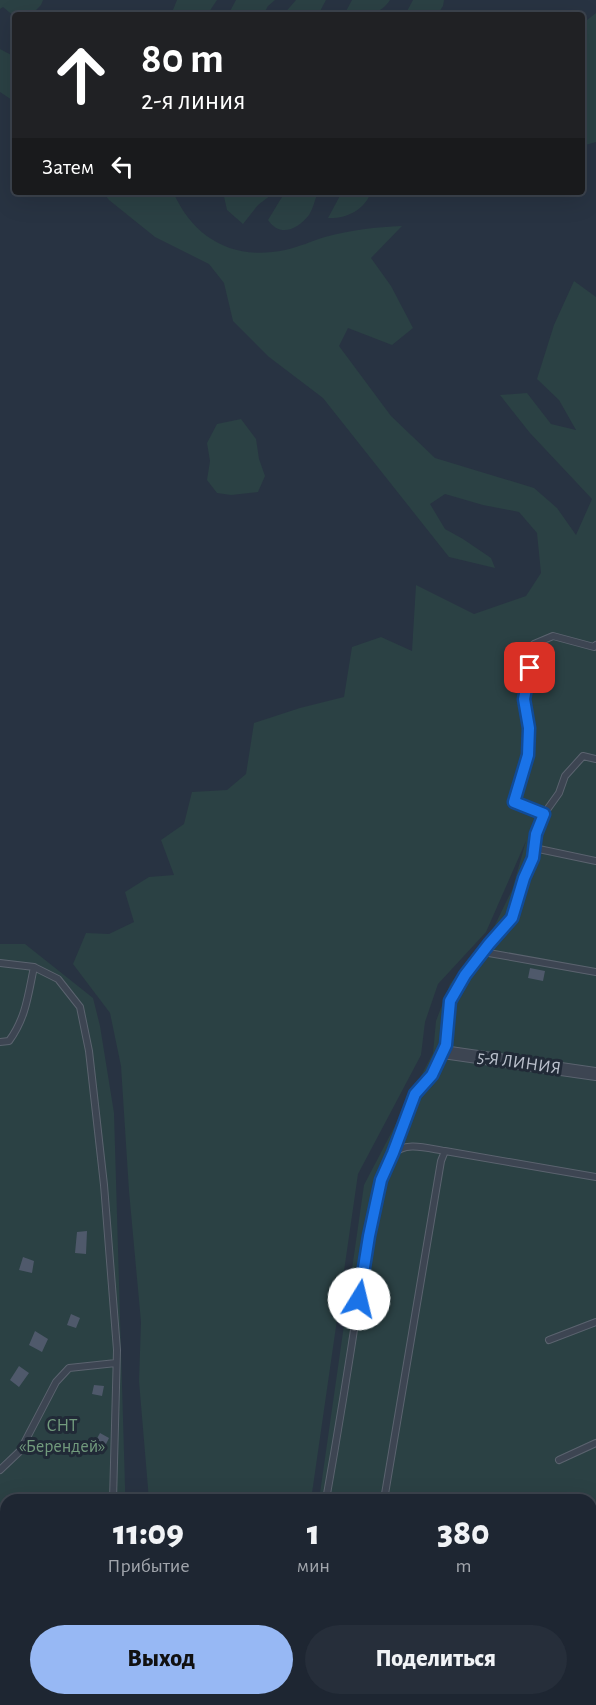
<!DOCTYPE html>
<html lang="ru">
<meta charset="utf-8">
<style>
body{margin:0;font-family:"Alegreya Sans",sans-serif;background:#262e3a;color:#f1f3f6;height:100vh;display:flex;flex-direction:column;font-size:22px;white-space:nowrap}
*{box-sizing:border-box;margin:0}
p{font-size:20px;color:#a1a5ac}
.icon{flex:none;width:33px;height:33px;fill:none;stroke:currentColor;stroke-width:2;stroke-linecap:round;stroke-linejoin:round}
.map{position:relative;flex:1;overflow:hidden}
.details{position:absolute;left:0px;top:1494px;width:597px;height:212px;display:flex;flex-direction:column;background:#1e2632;border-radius:18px 18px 0 0;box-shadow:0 6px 24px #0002,0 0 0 2px #3c434d}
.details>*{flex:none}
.banner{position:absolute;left:12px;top:12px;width:573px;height:183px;border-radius:6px;box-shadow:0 6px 24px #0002,0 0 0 2px #3c434d;background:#202124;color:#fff;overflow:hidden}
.pin{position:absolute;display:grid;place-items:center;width:51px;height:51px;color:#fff;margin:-26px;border-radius:12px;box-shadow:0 3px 9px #0006}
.me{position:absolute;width:66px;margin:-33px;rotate:9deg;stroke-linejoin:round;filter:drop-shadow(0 0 4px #0008)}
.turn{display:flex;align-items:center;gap:21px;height:126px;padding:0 30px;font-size:27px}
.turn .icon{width:78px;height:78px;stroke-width:2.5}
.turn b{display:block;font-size:42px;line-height:51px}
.then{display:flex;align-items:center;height:57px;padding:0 30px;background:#0003;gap:12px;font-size:22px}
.eta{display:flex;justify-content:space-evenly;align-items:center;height:102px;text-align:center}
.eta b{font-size:36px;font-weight:800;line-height:42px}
.cta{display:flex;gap:12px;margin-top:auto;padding:12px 30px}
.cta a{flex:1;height:69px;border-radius:36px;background:#97b8f4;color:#111;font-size:24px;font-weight:800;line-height:69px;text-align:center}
.cta a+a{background:#262e3a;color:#f1f3f6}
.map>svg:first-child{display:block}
.green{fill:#2b4144}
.building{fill:#4f596b}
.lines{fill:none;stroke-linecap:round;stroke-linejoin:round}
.lane-casing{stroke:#5b636f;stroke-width:8}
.street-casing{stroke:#5b636f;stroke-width:14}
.lane{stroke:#3d4552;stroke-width:6}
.street{stroke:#3d4552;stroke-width:12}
.route-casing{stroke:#114b97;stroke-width:15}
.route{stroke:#1a73e8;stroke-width:10}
.labels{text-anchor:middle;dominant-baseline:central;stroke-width:6;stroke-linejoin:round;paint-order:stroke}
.street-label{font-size:18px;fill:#bac0cc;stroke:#212a37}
.park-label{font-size:18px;fill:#729b7d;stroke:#212a37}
</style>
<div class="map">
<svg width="596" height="1705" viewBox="0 0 596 1705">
<rect width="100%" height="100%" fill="#283342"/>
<path class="green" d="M0,0H43L41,5L31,15H15V17L3,7L0,9Z
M177,0H217L207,15H165H171Z
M236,0H275L268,6L263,15H228Z
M296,0H326L318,15H283Z
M352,0H390C379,17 362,15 344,15Z
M413,0H444L443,6L437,15H405Z
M596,13V142L582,146V24Z
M0,49L15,57V102L0,92Z
M103,192H173C194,239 234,261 285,250C299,247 312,241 325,237C351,230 376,227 402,226L371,258L391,286L413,328L392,345L348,328L339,346L391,416L435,458L534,488L557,508L576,535L592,499L530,433L500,395L527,393L551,424L576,430L559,400L537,379L554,325L574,281L596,297V1705H280V1700H591V1500H319L364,1185L433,1053L436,1021L450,984L494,927L512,890L526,841L486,932L438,984L425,1022L421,1055L358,1174L311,1500H149L139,1381L141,1322L129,1191L121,1066L110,1013L73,964L86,933L109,934L134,922L125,892L149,877L174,875L161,840L184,824L192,792L227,790L246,774L254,723L300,708L344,697L352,647L381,637L412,651L416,585L474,614L526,596L541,573L537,533L519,512L483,505L445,494L430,504L445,529L463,539L491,558L495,568L449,557L323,398L269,357L233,321L224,283L209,264L155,237L109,200Z
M223,192H273L271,195L258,205L243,224L227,210Z
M285,192H318C315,199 313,209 309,215C298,229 280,238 268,220Z
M342,192H371C365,210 346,219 328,218Z
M241,419L256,439L259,459L265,476L258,492L231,495L217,493L207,480L210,461L207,443L217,424Z
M0,944H25L93,998L100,1026L114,1113L125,1486V1500H6V1700H110L109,1705H0Z
M138,1700H270L266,1705H137Z"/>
<path class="building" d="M530,968L545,971L543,981L528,978Z
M87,1231L86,1254L75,1253L77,1232Z
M23,1257L34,1261L32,1273L19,1270Z
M71,1314L80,1318L76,1328L67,1325Z
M35,1331L48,1339L42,1352L29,1345Z
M19,1366L29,1373L19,1387L10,1380Z
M94,1385L104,1386L102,1396L92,1394Z
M100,1433L109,1438L103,1450L94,1444Z"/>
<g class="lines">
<defs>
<path id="lane" d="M544,814L514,802L528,755L529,728L524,699L534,644L553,636L594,647L596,645
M534,848L596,861
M483,952L596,972
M0,963L34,967L58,979L80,1007L89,1051L104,1185L117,1350L113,1500
M0,1042L9,1041C26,1018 28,995 34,967
M393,1153L415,1094L432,1075L445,1045L450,1001L465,975L512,918L524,878L533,858L536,834L544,814L559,793L565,776L583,756L596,759
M549,1340L596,1322
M559,1460L596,1443
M0,1470L20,1451L56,1382L69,1368L116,1363
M326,1500C338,1432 349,1364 359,1297C364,1263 373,1180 393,1155C404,1140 430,1149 445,1151
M384,1500L441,1161L445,1151L596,1177
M591,1563L596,1564
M0,1628L6,1624
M591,1667L596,1668
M95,1705L97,1700
M316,1705L321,1700"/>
<path id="street" d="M443,1052L596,1074"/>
</defs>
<use href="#lane" class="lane-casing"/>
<use href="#street" class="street-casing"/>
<use href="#lane" class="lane"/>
<use href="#street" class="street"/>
</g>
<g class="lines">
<defs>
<path id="route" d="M359,1299L369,1236L381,1180L393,1153L415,1094L432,1075L446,1045L450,1001L465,975L489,944L512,918L524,878L533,858L536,834L544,814L514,802L528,755L529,728L524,699L530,668"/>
</defs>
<use href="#route" class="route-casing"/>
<use href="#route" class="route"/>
</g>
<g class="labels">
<g class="street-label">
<text transform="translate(519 1063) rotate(8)">5-Я ЛИНИЯ</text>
</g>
<g class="park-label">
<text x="62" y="1426">СНТ<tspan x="62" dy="21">«Берендей»</tspan></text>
</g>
</g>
</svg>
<div class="pin" style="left:530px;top:668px;background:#d93025"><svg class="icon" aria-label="arrive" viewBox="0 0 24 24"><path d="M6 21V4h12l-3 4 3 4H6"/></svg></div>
<svg class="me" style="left:359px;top:1299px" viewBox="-20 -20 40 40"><circle r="19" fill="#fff"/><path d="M0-13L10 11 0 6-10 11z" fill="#1a73e8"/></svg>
<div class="banner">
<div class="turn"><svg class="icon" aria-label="ahead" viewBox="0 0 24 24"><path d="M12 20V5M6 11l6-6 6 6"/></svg><div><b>80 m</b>2-я линия</div></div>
<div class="then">Затем<svg class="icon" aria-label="left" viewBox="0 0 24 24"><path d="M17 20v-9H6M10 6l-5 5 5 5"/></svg></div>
</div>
<section class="details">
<div class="eta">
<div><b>11:09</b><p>Прибытие</p></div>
<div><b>1</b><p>мин</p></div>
<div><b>380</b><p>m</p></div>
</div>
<div class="cta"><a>Выход</a><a>Поделиться</a></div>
</section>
</div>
